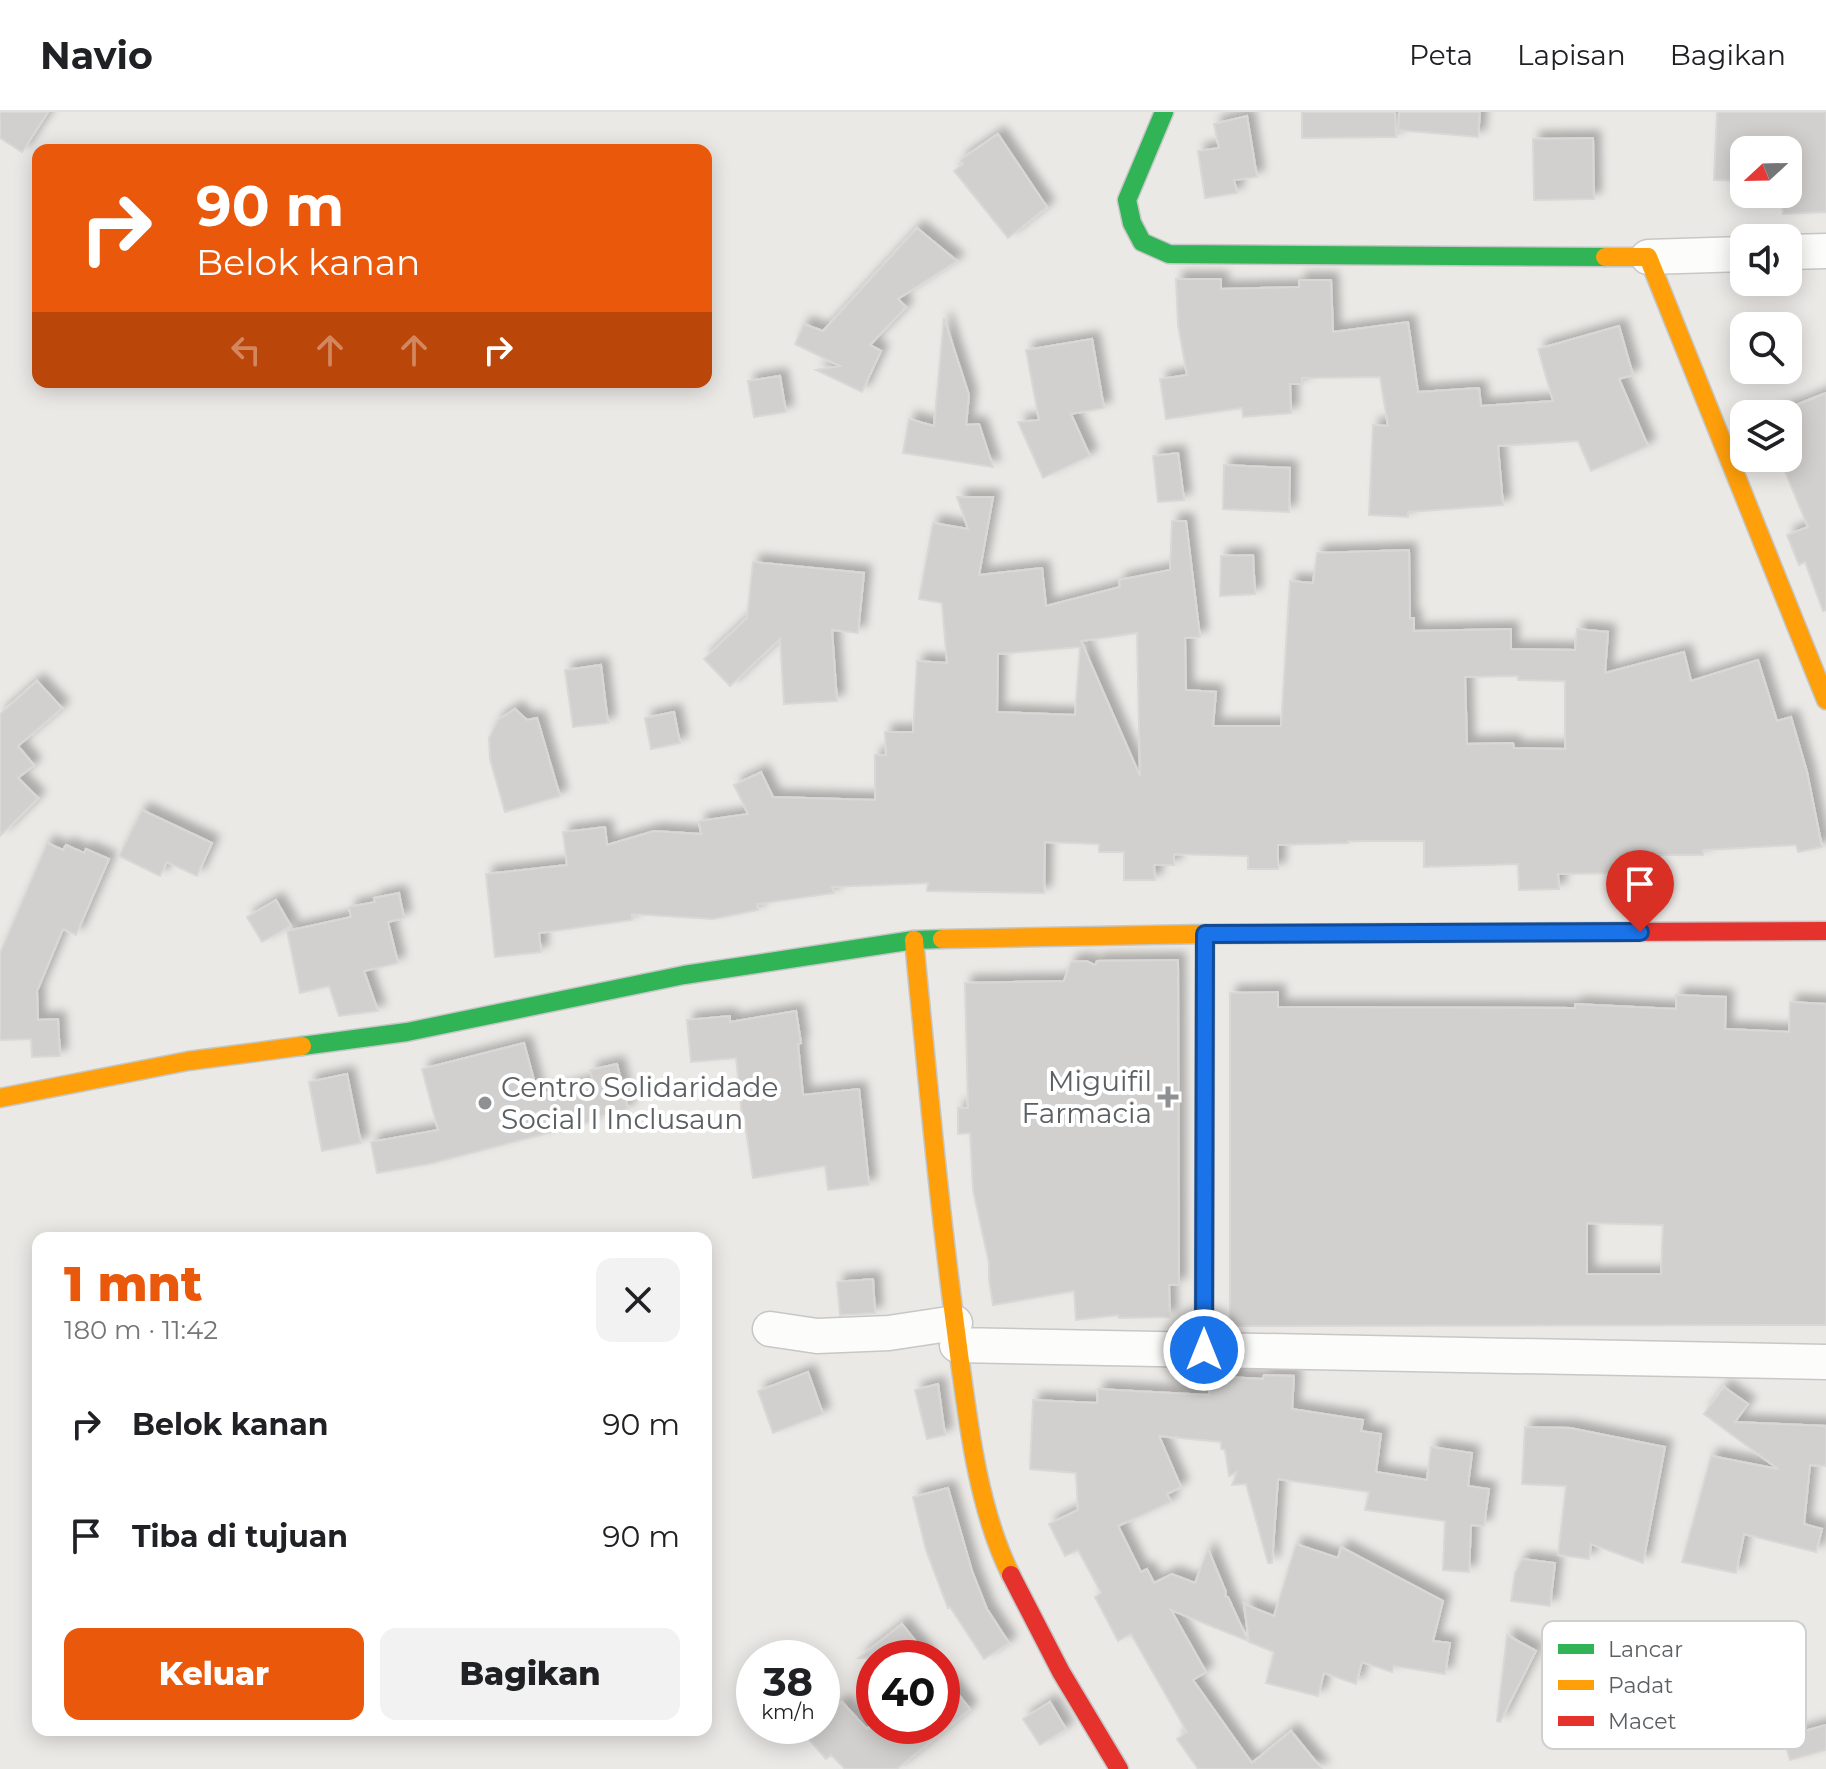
<!DOCTYPE html>
<html lang="id">
<meta charset="utf-8">
<style>
body{margin:0;font-family:Montserrat,sans-serif;background:#f2f2f2;color:#202124;height:100vh;display:flex;flex-direction:column;font-size:30px;white-space:nowrap}
*{box-sizing:border-box;margin:0}
p{font-size:26px;color:#757577}
.icon{flex:none;width:44px;height:44px;fill:none;stroke:currentColor;stroke-width:2;stroke-linecap:round;stroke-linejoin:round}
.map{position:relative;flex:1;overflow:hidden}
.details{position:absolute;left:32px;top:1120px;width:680px;height:504px;display:flex;flex-direction:column;background:#fff;border-radius:16px;box-shadow:0 4px 20px #0003}
.details>*{flex:none}
.top-card{position:absolute;left:32px;top:32px;width:680px;height:244px;border-radius:16px;box-shadow:0 4px 20px #0003;background:#ea580c;color:#fff;overflow:hidden}
.needle{width:52px;rotate:248deg}
.buttons{position:absolute;left:1730px;top:24px;display:grid;gap:16px}
.buttons a{display:grid;place-items:center;width:72px;height:72px;border-radius:16px;background:#fff;box-shadow:0 4px 20px #0003;font-size:40px}
.speed{position:absolute;left:736px;top:1528px;display:flex;gap:16px;font-size:40px;font-weight:700;text-align:center}
.speed>*{display:grid;place-content:center;width:104px;height:104px;border-radius:50%;background:#fff;box-shadow:0 4px 20px #0003;line-height:1}
.speed small{font-size:20px;font-weight:400}
.speed .limit{border:12px solid #d22;background:#fff;color:#111}
.pin{position:absolute;display:grid;place-items:center;width:68px;height:68px;color:#fff;margin:-82px -34px;border-radius:50% 50% 50% 0;rotate:-45deg;box-shadow:0 0 8px #0007}
.pin .icon{rotate:45deg}
.me{position:absolute;width:88px;margin:-44px;rotate:0deg;stroke-linejoin:round;filter:drop-shadow(0 0 6px #0008)}
.turn{display:flex;align-items:center;gap:28px;height:168px;padding:0 32px;font-size:36px}
.turn .icon{width:104px;height:104px;stroke-width:2.5}
.turn b{display:block;font-size:56px;line-height:68px}
.lanes{display:flex;align-items:center;height:76px;padding:0 32px;background:#0003;justify-content:center;gap:40px;direction:ltr}
.lanes .off{opacity:.35}
.round{display:grid;place-items:center;flex:none;width:84px;height:84px;border-radius:16px;background:#f2f2f2}
.summary{display:flex;align-items:center;justify-content:space-between;height:136px;padding:0 32px}
h1{font-size:48px;font-weight:800;line-height:60px;color:#ea580c}
.cta{display:flex;gap:16px;margin-top:auto;padding:16px 32px}
.cta a{flex:1;height:92px;border-radius:16px;background:#ea580c;color:#fff;font-size:32px;font-weight:800;line-height:92px;text-align:center}
.cta a+a{background:#f2f2f2;color:#202124}
ul{padding:0;list-style:none}
li{display:flex;align-items:center;gap:24px;height:112px;padding:0 32px}
li div{flex:1}
li b{display:block;font-size:30px}
li em{font-style:normal}
header{display:flex;align-items:center;gap:48px;box-sizing:border-box;height:112px;padding:0 40px;background:#fff;border-bottom:2px solid #e0e0e0}
header strong{font-size:38px}
nav{display:flex;gap:44px;margin-inline-start:auto;font-size:28px}
.map>svg:first-child{display:block}
.building{fill:#d2d0cf;stroke:#dad8d6;stroke-width:2;fill-rule:evenodd;filter:url(#shadow)}
.lines{fill:none;stroke-linecap:round;stroke-linejoin:round}
.street-casing{stroke:#c7c7c6;stroke-width:37}
.fast-casing{stroke:#c5c6c6;stroke-width:21}
.slow-casing{stroke:#c5c6c6;stroke-width:21}
.jam-casing{stroke:#c5c6c6;stroke-width:21}
.street{stroke:#fcfcfb;stroke-width:34}
.fast{stroke:#30b455;stroke-width:18}
.slow{stroke:#ff9f0a;stroke-width:18}
.jam{stroke:#e5322d;stroke-width:18}
.route-casing{stroke:#114b97;stroke-width:20}
.route{stroke:#1a73e8;stroke-width:14}
.poi-dot{fill:#8e9091;stroke:#fff;stroke-width:3}
.labels{text-anchor:middle;dominant-baseline:central;stroke-width:8;stroke-linejoin:round;paint-order:stroke}
.poi-label{font-size:28px;fill:#5c6063;stroke:#fff;text-anchor:end}
.key{fill:#fff;stroke:#cecfd0;stroke-width:2}
.key-label{font-size:22px;fill:#5c6063}
</style>
<header>
<strong>Navio</strong>
<nav><a>Peta</a><a>Lapisan</a><a>Bagikan</a></nav>
</header>
<div class="map">
<svg width="1826" height="1657" viewBox="0 0 1826 1657">
<defs>
<filter id="shadow"><feDropShadow dx="7" dy="-7" stdDeviation="4" flood-color="#0004"/></filter>
</defs>
<rect width="100%" height="100%" fill="#ebe9e6"/>
<path class="building" d="M0,0H48L22,40L0,26Z
M1302,0H1395L1396,25L1302,26Z
M1399,0H1480L1478,25L1398,18Z
M1717,0H1826V100L1783,102L1782,82H1788V38H1744V69L1714,68Z
M1247,4L1257,65L1234,68L1237,81L1205,86L1198,39L1219,36L1214,12Z
M998,22L1047,95L1008,126L954,59L963,52L960,48Z
M1593,26L1594,87L1534,88L1533,27Z
M917,116L957,149L898,187L906,195L870,233L881,239L862,280L816,258L840,254L795,232L804,212L823,219Z
M1176,167H1221V177L1299,175V168H1331L1333,220L1408,210L1418,280L1479,276L1481,294L1553,289L1538,237L1619,214L1633,263L1619,267L1648,334L1591,359L1578,329L1498,334L1503,393L1408,400V405L1369,403L1373,313L1388,314L1380,265L1302,266V272H1290L1291,301L1243,305L1242,296L1166,307L1160,267L1187,263L1178,213Z
M944,206L969,283L966,313L979,312L993,355L903,341L909,307L934,314Z
M1092,227L1104,296L1071,302L1090,344L1043,366L1018,310L1039,308L1026,238Z
M780,264L786,300L754,305L748,269Z
M1826,281V498L1823,499L1805,450L1799,453L1787,423L1808,415L1782,352L1766,358L1761,346H1788V302H1773Z
M1178,341L1184,388L1158,390L1153,344Z
M1224,353L1290,356L1289,400L1223,397Z
M957,385H993L979,463L1042,456L1046,494L1120,475L1119,468L1170,458L1172,409H1186L1200,525L1185,526L1186,578L1216,580L1213,614H1281L1290,469L1313,471L1317,441L1409,438L1410,506H1414V519L1511,517V537L1575,538L1577,517L1608,520L1605,561L1684,540L1691,569L1758,548L1777,609L1791,605L1807,660L1822,735L1798,740L1796,733L1703,738V743H1623V761L1558,762L1559,777L1519,778L1518,752L1424,755V729H1348V731L1278,733V757H1248V744L1174,742V753H1154L1155,768H1124V740H1099V732L1045,730L1044,781L927,779L928,771L832,775L834,781L757,792L758,798L713,807L632,802V808L539,821L541,840L495,845L486,762L567,753L563,720L605,715L607,733L654,719L701,722L699,709L748,702L734,673L761,660L773,685L875,688V643H886L885,620H913L917,549L947,551L942,491L919,487L933,411L968,417ZM1137,521L1140,664L1081,529ZM1080,535L1075,603L997,600L998,542ZM1518,564V568L1565,569V637L1514,636L1513,631L1467,632L1465,565Z
M1253,443L1255,482L1220,484L1221,444Z
M753,450L864,461L858,521L832,518L837,589L784,592L780,527L730,574L704,547L747,506Z
M601,553L608,611L573,615L565,558Z
M37,569L62,596L18,634L34,653L18,666L38,686L0,724V602Z
M515,597L527,608L537,606L560,684L505,700L490,647L489,626L498,608Z
M674,600L680,631L651,637L645,606Z
M142,698L212,731L197,764L167,750L160,764L119,744Z
M47,731L63,738L66,733L84,741L86,737L109,747L76,823L63,817L37,879L38,908L58,907L60,944L32,945L31,927L0,928V841Z
M399,781L404,806L388,810L398,851L364,859L378,899L339,904L329,874L300,881L287,819L351,805L349,795L375,790L374,786Z
M276,788L291,814L262,830L247,805Z
M1178,848L1179,1173H1169L1170,1205L1119,1206L1118,1203L1076,1208L1074,1179L993,1193L989,1167V1151L973,1078L970,1021L958,1022V996H968L965,871L1064,869L1071,850L1086,849L1095,853L1097,849Z
M1278,880V895L1575,896V892L1676,897V883L1726,885L1725,917L1789,920L1790,890L1826,892V1213L1230,1214V881ZM1587,1111L1663,1113L1661,1162H1587Z
M796,899L801,931L798,932L803,983L859,977L869,1073L828,1078L825,1054L753,1066L744,1004H742L736,946L691,950L687,908L730,904V910Z
M524,931L538,983L593,969L590,958L617,952L628,997L597,1005L598,1008L429,1052L377,1061L371,1030L438,1018L422,957Z
M347,962L361,1031L322,1039L309,970Z
M873,1167L875,1201L840,1203L837,1170Z
M808,1260L823,1302L773,1321L758,1279Z
M1264,1263L1294,1264L1292,1297L1363,1308L1361,1319L1381,1322L1376,1360L1427,1368L1431,1335L1472,1341L1468,1374L1489,1377L1484,1414L1471,1413L1469,1460L1443,1458L1445,1409L1365,1398L1369,1380L1278,1367L1272,1451H1268L1246,1372L1232,1373L1237,1360L1229,1364L1225,1338L1221,1337V1330L1159,1324L1181,1375L1167,1382L1171,1390L1118,1414L1141,1460L1147,1457L1154,1471L1172,1462L1195,1471L1208,1437L1226,1480L1225,1484L1228,1485L1248,1529L1171,1498L1206,1560L1193,1568L1252,1651L1291,1619L1322,1657H1198L1177,1627L1187,1620L1131,1522L1118,1529L1095,1485L1101,1481L1078,1438L1065,1444L1049,1412L1078,1398L1076,1361L1030,1357L1033,1288L1097,1291L1098,1277L1209,1283L1211,1264L1263,1267Z
M938,1272L945,1323L927,1327L915,1278Z
M1724,1275L1748,1292L1735,1310L1826,1314V1354L1810,1353L1804,1412L1822,1417L1816,1440L1744,1422L1736,1461L1682,1450L1711,1344L1778,1357L1704,1302Z
M1525,1315L1570,1316L1665,1335L1643,1451L1591,1432L1589,1447L1558,1443L1566,1374L1522,1372Z
M948,1376L972,1459L987,1497L1009,1531L984,1547L950,1495L948,1496L926,1438L913,1385Z
M1296,1432L1338,1446L1341,1435L1443,1489L1433,1529L1450,1531L1445,1562L1394,1554L1392,1560L1362,1550L1356,1572L1324,1561L1318,1584L1266,1571L1274,1540L1249,1530L1244,1492L1274,1504Z
M1522,1447L1555,1451L1550,1494L1511,1489L1515,1461Z
M902,1512L929,1546H859Z
M1507,1523L1536,1539L1500,1610L1497,1609Z
M942,1562L970,1597L897,1657H845L831,1643L826,1647L805,1623L815,1614H822V1608L842,1590L867,1617L870,1614H942Z
M1050,1590L1066,1617L1040,1633L1023,1607Z
M1826,1613V1638L1790,1648L1783,1625Z"/>
<g class="lines">
<defs>
<path id="street" d="M1788,140L1826,139
M1648,145L1744,142
M770,1217L817,1224L889,1221L955,1211
M957,1233L1826,1250"/>
<path id="fast" d="M1164,0L1127,88L1132,111L1142,130L1169,142L1605,145
M302,934L407,920L684,863L914,828L942,827"/>
<path id="slow" d="M1605,145H1648L1826,588
M942,827L1205,822L1615,820
M914,828C927,961 939,1094 957,1227C967,1302 977,1396 1011,1463
M0,986L188,949L302,934"/>
<path id="jam" d="M1615,820L1826,819
M1204,1238L1205,822
M1011,1463L1061,1560L1119,1657"/>
</defs>
<use href="#street" class="street-casing"/>
<use href="#fast" class="fast-casing"/>
<use href="#slow" class="slow-casing"/>
<use href="#jam" class="jam-casing"/>
<use href="#street" class="street"/>
<use href="#fast" class="fast"/>
<use href="#slow" class="slow"/>
<use href="#jam" class="jam"/>
</g>
<g class="lines">
<defs>
<path id="route" d="M1204,1238L1205,822L1640,820"/>
</defs>
<use href="#route" class="route-casing"/>
<use href="#route" class="route"/>
</g>
<g class="poi-dot">
<path d="M1164 973h8v8h8v8h-8v8h-8v-8h-8v-8h8z"/>
<circle cx="485" cy="991" r="8"/>
</g>
<g class="labels">
<g class="poi-label">
<text x="1152" y="969">Miguifil<tspan x="1152" dy="32">Farmacia</tspan></text>
<text x="501" y="975" text-anchor="start">Centro Solidaridade<tspan x="501" dy="32">Social I Inclusaun</tspan></text>
</g>
</g>
<rect x="1542" y="1509" width="264" height="128" rx="12" class="key"/>
<rect x="1558" y="1532" width="36" height="10" fill="#30b455"/>
<rect x="1558" y="1568" width="36" height="10" fill="#ff9f0a"/>
<rect x="1558" y="1604" width="36" height="10" fill="#e5322d"/>
<g class="key-label">
<text x="1608" y="1545">Lancar</text>
<text x="1608" y="1581">Padat</text>
<text x="1608" y="1617">Macet</text>
</g>
</svg>
<div class="buttons">
<a><svg class="needle" viewBox="-14 -14 28 28"><path d="M0-13l5 13h-10z" fill="#e53935"/><path d="M0 13l5-13h-10z" fill="#757577"/></svg></a>
<a><svg class="icon" aria-label="sound" viewBox="0 0 24 24"><path d="M4 9h4l5-4v14l-5-4H4zM17 9q2 3 0 6"/></svg></a>
<a><svg class="icon" aria-label="search" viewBox="0 0 24 24"><circle cx="10" cy="10" r="6"/><path d="M15 15l6 6"/></svg></a>
<a><svg class="icon" aria-label="layers" viewBox="0 0 24 24"><path d="M12 4l9 5-9 5-9-5zM3 14l9 5 9-5"/></svg></a>
</div>
<div class="speed"><div>38<small>km/h</small></div><div class="limit">40</div></div>
<div class="pin" style="left:1640px;top:820px;background:#d93025"><svg class="icon" aria-label="arrive" viewBox="0 0 24 24"><path d="M6 21V4h12l-3 4 3 4H6"/></svg></div>
<svg class="me" style="left:1204px;top:1238px" viewBox="-20 -20 40 40"><circle r="17" fill="#1a73e8" stroke="#fff" stroke-width="3"/><path d="M0-11L8 9 0 5-8 9z" fill="#fff"/></svg>
<div class="top-card">
<div class="turn"><svg class="icon" aria-label="right" viewBox="0 0 24 24"><path d="M7 20v-9h11M14 6l5 5-5 5"/></svg><div><b>90 m</b>Belok kanan</div></div>
<div class="lanes"><svg class="icon off" aria-label="left" viewBox="0 0 24 24"><path d="M17 20v-9H6M10 6l-5 5 5 5"/></svg><svg class="icon off" aria-label="ahead" viewBox="0 0 24 24"><path d="M12 20V5M6 11l6-6 6 6"/></svg><svg class="icon off" aria-label="ahead" viewBox="0 0 24 24"><path d="M12 20V5M6 11l6-6 6 6"/></svg><svg class="icon" aria-label="right" viewBox="0 0 24 24"><path d="M7 20v-9h11M14 6l5 5-5 5"/></svg></div>
</div>
<section class="details">
<div class="summary"><div><h1>1 mnt</h1><p>180 m · 11:42</p></div><a class="round"><svg class="icon" aria-label="close" viewBox="0 0 24 24"><path d="M6 6l12 12M18 6L6 18"/></svg></a></div>
<ul>
<li><svg class="icon" aria-label="right" viewBox="0 0 24 24"><path d="M7 20v-9h11M14 6l5 5-5 5"/></svg><div><b>Belok kanan</b></div><em>90 m</em></li>
<li><svg class="icon" aria-label="arrive" viewBox="0 0 24 24"><path d="M6 21V4h12l-3 4 3 4H6"/></svg><div><b>Tiba di tujuan</b></div><em>90 m</em></li>
</ul>
<div class="cta"><a>Keluar</a><a>Bagikan</a></div>
</section>
</div>
